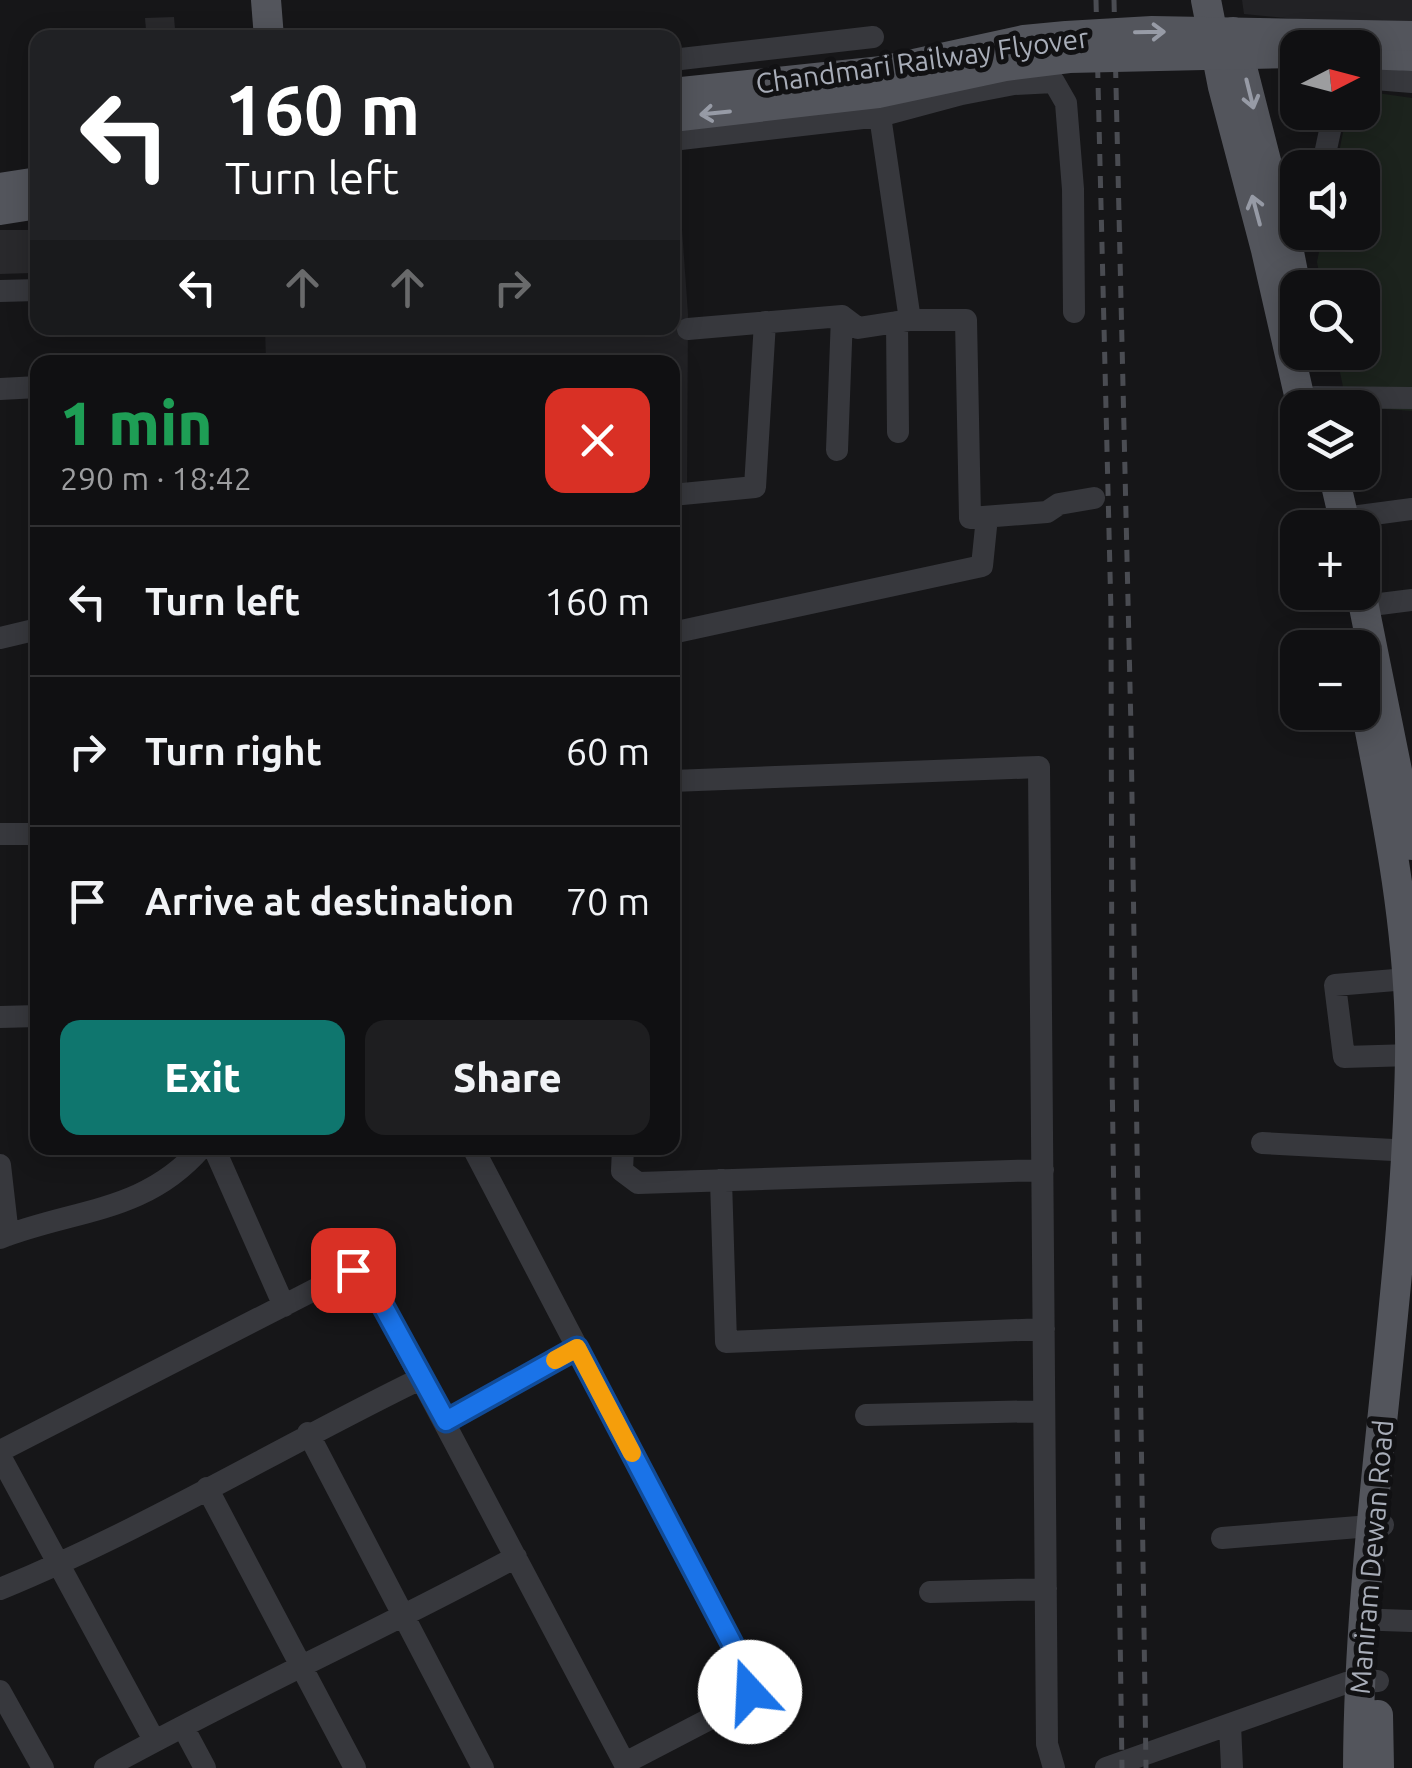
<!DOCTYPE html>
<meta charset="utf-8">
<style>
body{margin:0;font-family:Ubuntu,sans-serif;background:#1e1e20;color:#f1f3f6;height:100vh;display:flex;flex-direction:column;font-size:38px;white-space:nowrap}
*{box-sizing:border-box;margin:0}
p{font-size:32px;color:#9c9d9f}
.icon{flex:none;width:55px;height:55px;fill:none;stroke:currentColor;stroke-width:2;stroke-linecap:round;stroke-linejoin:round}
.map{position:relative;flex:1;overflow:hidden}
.panel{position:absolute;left:30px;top:355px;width:650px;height:800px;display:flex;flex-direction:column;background:#101012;border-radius:20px;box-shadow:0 5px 25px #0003,0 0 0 2px #303032}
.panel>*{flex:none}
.top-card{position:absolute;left:30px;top:30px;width:650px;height:305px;border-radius:20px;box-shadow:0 5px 25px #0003,0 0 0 2px #303032;background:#202124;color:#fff;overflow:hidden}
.needle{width:65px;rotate:84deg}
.tools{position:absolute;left:1280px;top:30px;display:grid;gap:20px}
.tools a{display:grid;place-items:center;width:100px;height:100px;border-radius:20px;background:#101012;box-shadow:0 5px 25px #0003,0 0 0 2px #303032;font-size:50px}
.pin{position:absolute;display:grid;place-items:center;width:85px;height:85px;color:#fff;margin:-42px;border-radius:20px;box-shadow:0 5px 15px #0006}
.me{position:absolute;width:110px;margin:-55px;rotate:340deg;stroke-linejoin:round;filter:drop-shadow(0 0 8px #0008)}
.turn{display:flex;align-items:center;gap:35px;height:210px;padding:0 30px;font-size:45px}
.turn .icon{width:130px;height:130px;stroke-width:2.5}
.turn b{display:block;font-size:70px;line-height:85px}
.lanes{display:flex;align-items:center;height:95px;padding:0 30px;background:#0003;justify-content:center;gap:50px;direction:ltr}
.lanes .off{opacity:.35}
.round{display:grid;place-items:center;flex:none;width:105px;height:105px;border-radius:20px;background:#1e1e20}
.overview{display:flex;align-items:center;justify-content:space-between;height:170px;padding:0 30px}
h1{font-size:60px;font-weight:800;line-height:75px;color:#1e9e55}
.primary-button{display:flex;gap:20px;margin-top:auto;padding:20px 30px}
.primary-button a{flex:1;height:115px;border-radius:20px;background:#0f766e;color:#fff;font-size:40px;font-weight:800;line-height:115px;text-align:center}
.primary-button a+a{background:#1e1e20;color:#f1f3f6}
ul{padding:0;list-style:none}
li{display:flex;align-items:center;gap:30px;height:150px;padding:0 30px;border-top:2px solid #303032}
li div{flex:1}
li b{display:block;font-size:38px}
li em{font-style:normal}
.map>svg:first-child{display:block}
.built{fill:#222225}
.green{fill:#1c231d}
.building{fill:#29292c}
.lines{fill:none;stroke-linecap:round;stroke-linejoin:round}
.minor{stroke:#37383d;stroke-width:22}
.major{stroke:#53555c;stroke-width:30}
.rail{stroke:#4a4c52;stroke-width:5;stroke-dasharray:12 10;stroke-linecap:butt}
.major-bridge{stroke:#53555c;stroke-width:30}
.oneway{stroke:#979ba6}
.route-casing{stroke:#114b97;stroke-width:25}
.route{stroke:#1a73e8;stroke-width:18}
.slow{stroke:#f59e0b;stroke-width:18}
.labels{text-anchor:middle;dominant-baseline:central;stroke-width:10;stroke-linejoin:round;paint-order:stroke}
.street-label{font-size:28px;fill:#a8adb8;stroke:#111113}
</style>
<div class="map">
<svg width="1412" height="1768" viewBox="0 0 1412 1768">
<rect width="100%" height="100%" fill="#161618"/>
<path class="built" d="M1242,0H1412V30L1244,14Z
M672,144H676L688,314L687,493L673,495L672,362H266L265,328H672Z"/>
<path class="green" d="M1363,91L1412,98V411L1347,406L1336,353L1362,352V288L1322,287L1317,262L1323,233L1362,232V168L1336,167L1347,113L1362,112Z"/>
<path class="building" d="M174,17L175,29L146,30L145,18Z
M0,230H33L32,273L0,274Z"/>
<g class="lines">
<path class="minor" d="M672,60L873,37
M1362,78L1412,82
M672,140L880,116L962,94L1014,84L1054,82L1066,103L1073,189L1074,312
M1322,168L1334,112
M0,291L38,290
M910,320H966L970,518L1047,512L1059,504L1094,498
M897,322L898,432
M688,329L842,316L858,328L910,320L880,116
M0,389L38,387
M1315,397L1412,398
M837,450L842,316
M672,495L755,487L765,322
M1329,520L1412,509
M1364,606L1412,600
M672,633L982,566L987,517
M0,638L38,629
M672,781L1039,767L1047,1744L1054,1768
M0,834H38
M1407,979L1335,985L1344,1057L1412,1055
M0,1017L38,1016
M1262,1143L1393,1150L1404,1154
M214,1148L284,1306
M473,1148L748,1674L750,1692L746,1700L625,1763
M623,1148L622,1171L638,1183L1043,1170
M0,1165L8,1235
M721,1180L726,1342L1044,1329
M0,1238C74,1209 145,1213 201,1148
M866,1415L1044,1411
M446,1421L577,1348
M308,1433L483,1768
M0,1451L353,1270L365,1273L627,1768
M0,1456L154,1740
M207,1488L355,1768
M1222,1538L1383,1525
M0,1589C144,1530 280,1447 420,1379
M930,1592L1046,1589
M1382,1620L1412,1621
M0,1691L43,1768
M1230,1725L1232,1768
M183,1727L205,1768
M105,1768C240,1693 381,1630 516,1557
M1106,1768L1346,1683L1378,1681"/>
<path class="major" d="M266,0L269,38
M1206,0L1223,87L1266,250L1302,408
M1233,32L1288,247L1298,298
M1362,54L1412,56
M0,188L38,182
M0,210L38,204
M1333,472L1346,528
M1361,592L1412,845
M1378,1715L1379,1768
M1358,1768C1359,1531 1406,1296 1410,1059C1412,936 1386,811 1362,691"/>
<path class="rail" d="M1096,0L1111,613L1112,1071L1122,1768
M1114,0L1131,729L1146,1768"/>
<path class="major-bridge" d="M672,93L882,71L1024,40L1066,36L1152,31L1412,36
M672,117L878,93L1005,66L1069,58L1298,53"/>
</g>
<defs><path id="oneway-shaft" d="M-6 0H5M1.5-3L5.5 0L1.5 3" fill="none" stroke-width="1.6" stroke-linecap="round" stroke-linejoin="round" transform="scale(2.5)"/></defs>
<g class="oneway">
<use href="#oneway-shaft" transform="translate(1150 32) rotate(-1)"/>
<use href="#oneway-shaft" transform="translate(1250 94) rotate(76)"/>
<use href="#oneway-shaft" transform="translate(715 113) rotate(174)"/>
<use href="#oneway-shaft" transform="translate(1256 210) rotate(-105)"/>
</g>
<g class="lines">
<defs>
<path id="route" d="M353,1270L365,1273L446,1421L577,1348L748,1674L750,1692"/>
</defs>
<use href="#route" class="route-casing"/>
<use href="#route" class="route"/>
<path class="slow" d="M555,1360L577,1348L632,1453"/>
</g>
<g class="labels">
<g class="street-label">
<text transform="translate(922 60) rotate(-8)">Chandmari Railway Flyover</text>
<text transform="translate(1371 1557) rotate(-85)">Maniram Dewan Road</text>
</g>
</g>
</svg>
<div class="tools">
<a><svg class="needle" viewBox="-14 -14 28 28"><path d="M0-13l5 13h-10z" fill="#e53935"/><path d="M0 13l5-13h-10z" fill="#9c9d9f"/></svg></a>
<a><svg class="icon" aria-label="sound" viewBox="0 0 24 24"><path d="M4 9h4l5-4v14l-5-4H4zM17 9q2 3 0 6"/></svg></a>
<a><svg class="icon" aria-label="search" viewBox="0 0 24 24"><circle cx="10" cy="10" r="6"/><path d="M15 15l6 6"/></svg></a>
<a><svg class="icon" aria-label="layers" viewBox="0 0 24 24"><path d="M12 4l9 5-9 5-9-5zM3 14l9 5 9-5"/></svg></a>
<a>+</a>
<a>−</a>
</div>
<div class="pin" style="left:353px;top:1270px;background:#d93025"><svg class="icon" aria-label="arrive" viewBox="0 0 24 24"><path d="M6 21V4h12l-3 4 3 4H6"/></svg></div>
<svg class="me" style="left:750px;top:1692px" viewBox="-20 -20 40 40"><circle r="19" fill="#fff"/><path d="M0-13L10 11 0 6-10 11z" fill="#1a73e8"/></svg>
<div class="top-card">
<div class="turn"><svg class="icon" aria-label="left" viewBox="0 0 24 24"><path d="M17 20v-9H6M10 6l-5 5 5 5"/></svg><div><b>160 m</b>Turn left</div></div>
<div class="lanes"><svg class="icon" aria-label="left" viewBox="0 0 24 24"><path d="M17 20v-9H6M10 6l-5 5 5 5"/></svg><svg class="icon off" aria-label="ahead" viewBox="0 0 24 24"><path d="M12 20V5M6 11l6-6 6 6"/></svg><svg class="icon off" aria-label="ahead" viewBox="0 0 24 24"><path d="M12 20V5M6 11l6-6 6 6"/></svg><svg class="icon off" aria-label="right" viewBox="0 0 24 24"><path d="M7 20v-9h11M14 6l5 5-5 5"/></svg></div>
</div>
<section class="panel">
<div class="overview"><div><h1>1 min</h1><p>290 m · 18:42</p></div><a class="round" style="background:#d93025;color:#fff"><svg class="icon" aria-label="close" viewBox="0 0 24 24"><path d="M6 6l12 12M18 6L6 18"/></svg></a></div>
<ul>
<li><svg class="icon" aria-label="left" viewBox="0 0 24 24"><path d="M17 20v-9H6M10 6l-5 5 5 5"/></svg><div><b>Turn left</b></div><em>160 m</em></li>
<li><svg class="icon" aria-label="right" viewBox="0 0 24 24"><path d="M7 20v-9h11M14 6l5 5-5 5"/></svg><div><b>Turn right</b></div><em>60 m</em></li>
<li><svg class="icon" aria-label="arrive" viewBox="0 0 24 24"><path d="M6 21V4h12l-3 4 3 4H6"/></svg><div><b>Arrive at destination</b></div><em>70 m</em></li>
</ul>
<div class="primary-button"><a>Exit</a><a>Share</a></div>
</section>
</div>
